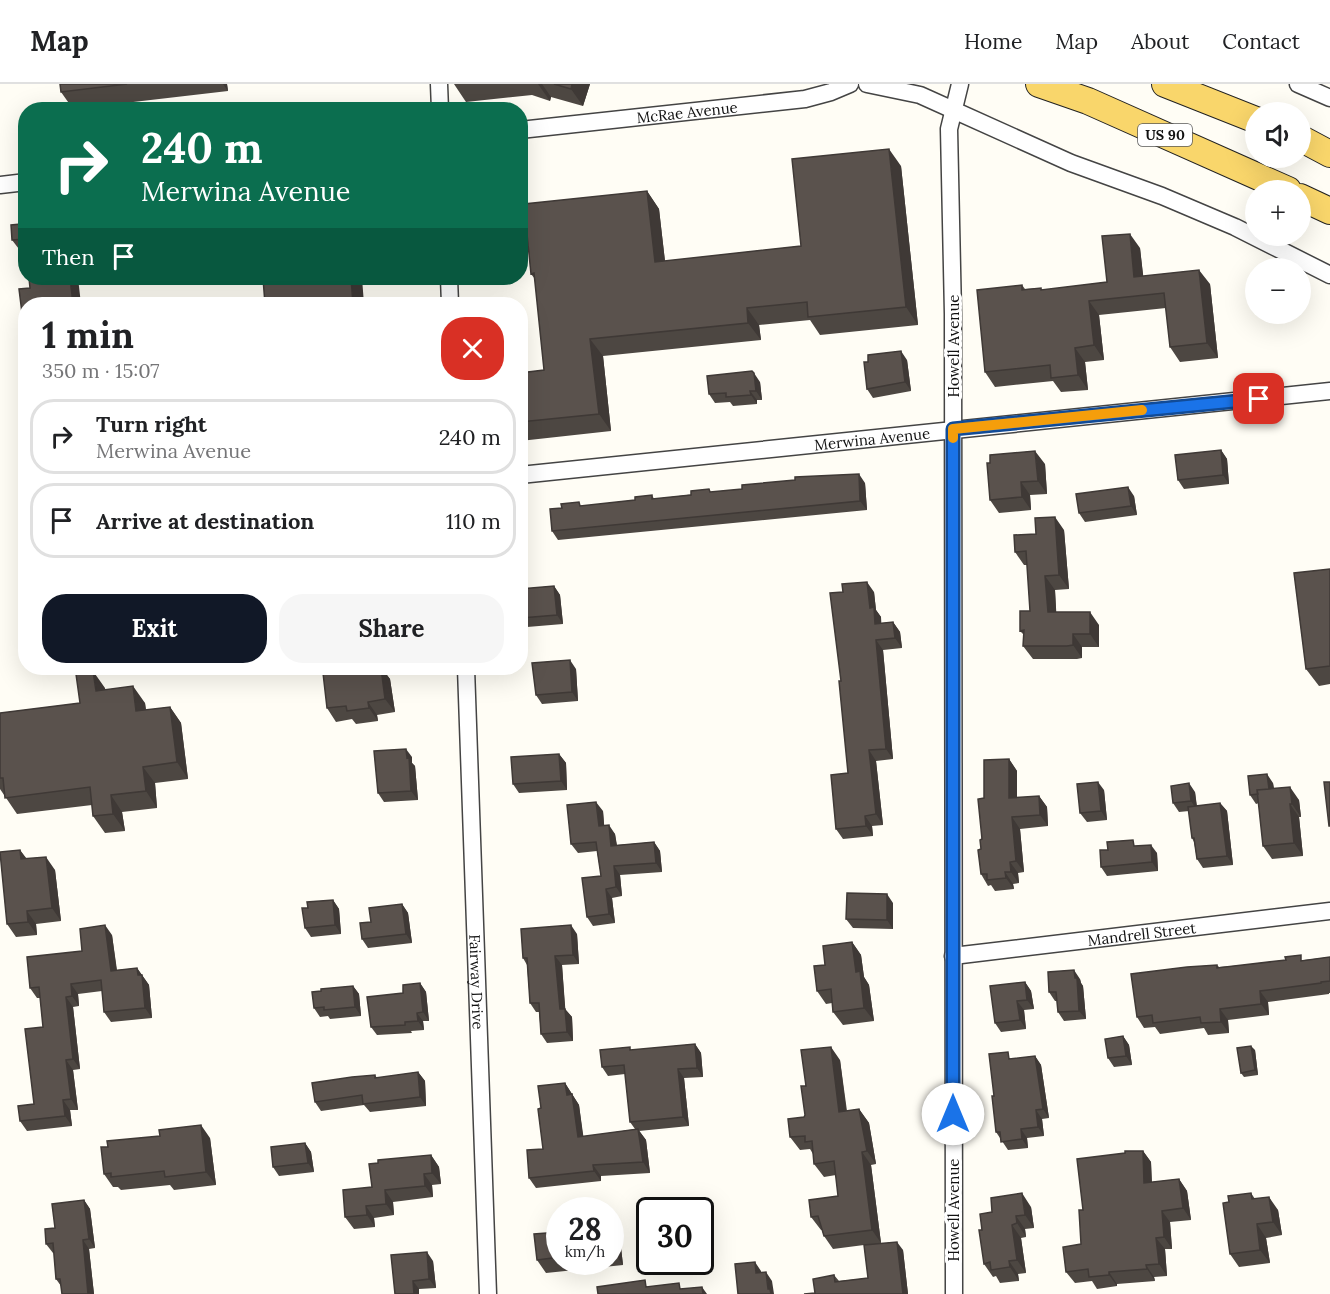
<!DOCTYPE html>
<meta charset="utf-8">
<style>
body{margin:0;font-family:Lora,serif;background:#f6f6f6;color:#202124;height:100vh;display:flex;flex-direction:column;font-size:22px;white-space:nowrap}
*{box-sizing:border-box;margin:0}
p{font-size:20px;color:#757577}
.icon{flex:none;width:33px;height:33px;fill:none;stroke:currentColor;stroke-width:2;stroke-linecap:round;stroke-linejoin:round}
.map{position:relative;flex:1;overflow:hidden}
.panel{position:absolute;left:18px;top:213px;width:510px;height:378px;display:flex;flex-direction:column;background:#fff;border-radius:24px;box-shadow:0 6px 24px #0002}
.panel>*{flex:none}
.hud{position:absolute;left:18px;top:18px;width:510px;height:183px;border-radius:24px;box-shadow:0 6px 24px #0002;background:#0b6e4f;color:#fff;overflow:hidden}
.tools{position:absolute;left:1245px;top:18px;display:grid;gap:12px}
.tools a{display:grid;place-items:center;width:66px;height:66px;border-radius:50%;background:#fff;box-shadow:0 6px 24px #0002;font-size:30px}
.speed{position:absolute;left:546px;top:1113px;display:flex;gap:12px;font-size:30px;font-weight:700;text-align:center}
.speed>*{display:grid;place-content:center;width:78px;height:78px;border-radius:50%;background:#fff;box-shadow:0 6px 24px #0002;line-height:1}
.speed small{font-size:15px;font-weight:400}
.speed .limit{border:3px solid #111;border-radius:9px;background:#fff;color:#111}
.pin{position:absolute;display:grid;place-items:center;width:51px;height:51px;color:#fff;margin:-26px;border-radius:12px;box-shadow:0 3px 9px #0006}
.me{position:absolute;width:66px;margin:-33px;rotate:0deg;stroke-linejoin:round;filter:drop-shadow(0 0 4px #0008)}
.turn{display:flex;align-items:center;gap:21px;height:126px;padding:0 24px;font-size:27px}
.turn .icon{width:78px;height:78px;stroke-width:2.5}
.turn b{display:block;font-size:42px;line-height:51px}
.then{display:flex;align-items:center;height:57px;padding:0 24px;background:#0003;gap:12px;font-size:22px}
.round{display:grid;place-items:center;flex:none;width:63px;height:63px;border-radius:24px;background:#f6f6f6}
.summary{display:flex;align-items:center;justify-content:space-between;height:102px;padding:0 24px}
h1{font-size:36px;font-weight:700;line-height:45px}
.cta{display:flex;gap:12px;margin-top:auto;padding:12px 24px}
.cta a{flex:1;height:69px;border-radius:24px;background:#111827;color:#fff;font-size:24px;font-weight:700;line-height:69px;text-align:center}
.cta a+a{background:#f6f6f6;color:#202124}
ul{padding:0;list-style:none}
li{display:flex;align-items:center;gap:18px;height:75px;margin:0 12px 9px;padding:0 12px;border:3px solid #e0e0e0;border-radius:24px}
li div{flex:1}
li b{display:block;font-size:22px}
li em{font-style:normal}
header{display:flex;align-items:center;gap:36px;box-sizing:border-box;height:84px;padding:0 30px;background:#fff;border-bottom:2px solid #e0e0e0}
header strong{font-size:28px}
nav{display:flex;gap:33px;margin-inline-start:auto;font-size:21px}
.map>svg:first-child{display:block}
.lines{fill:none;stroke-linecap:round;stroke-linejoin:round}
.street-casing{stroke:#444;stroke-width:19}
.primary-casing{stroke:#222;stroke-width:28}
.street{stroke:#fff;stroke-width:16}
.primary{stroke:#f9d66b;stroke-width:26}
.wall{fill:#4d4742}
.shaded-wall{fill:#3f3936}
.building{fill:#5a524d;stroke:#3f3936;stroke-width:1.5}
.route-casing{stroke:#114b97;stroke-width:15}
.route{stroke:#1a73e8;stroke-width:10}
.slow{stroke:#f59e0b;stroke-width:10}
.labels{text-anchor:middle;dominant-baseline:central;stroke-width:6;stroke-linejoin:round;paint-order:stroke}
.shield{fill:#fff;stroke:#585858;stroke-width:1.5}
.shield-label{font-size:14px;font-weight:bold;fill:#111}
.street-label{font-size:15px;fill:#111;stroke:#fff}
</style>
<header>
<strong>Map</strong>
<nav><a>Home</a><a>Map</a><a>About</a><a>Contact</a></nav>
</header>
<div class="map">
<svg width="1330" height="1210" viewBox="0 0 1330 1210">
<rect width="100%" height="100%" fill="#fffdf5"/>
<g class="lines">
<defs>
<g id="street">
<path d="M439,0L440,26"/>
<path d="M867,0L920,11L1071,79L1162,112L1235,143L1330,191"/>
<path d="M1298,0L1330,14"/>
<path id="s1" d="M520,46L805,15L831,8L850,0"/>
<path d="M0,101L26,98"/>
<path d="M449,194L450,220"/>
<path id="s2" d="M520,391L1330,307"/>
<path id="s3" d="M466,584L488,1210"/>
<path id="s4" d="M953,872L1330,827"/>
<path d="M954,1210L953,230L949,45L960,0"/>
</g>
<path id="primary" d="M1039,0L1088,17L1288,106
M1165,0L1256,36
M1300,54L1330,70
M1300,113L1330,127"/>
</defs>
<use href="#street" class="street-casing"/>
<use href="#primary" class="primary-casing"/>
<use href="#street" class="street"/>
<use href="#primary" class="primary"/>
</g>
<path class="wall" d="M60,0H227L228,7L73,25L61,8Z
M454,0H590L583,22L551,13L550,17L532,11L466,18Z
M901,82L918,241L820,251L810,236L759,241L761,256L603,272L611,347L520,357V289L544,286L535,195L531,190L647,107L659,125L665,177L801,162Z
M26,131V169H22L12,156Z
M1140,164L1143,192L1210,200L1218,274L1180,278L1170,263L1166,224L1099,231L1104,276L1085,278L1088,306L1061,308L1053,297L995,303L985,288L1022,201L1025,205L1041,204L1042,206L1107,198Z
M907,276L911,307L873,314L867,305Z
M760,298L762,316H757V320L733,322L730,318L715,319L709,310Z
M1221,366L1227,375L1229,400L1184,405L1178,396Z
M1045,380L1047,410L1030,411L1031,426L999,429L990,416Z
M865,399L867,426L558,456L552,447L582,422L635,416L652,411L654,415L711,408Z
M1134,412L1137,431L1085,438L1079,429Z
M1064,446L1069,505L1055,506L1056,528L1099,541V563H1082V574L1077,575H1033L1023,562L1024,551L1020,547L1030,527L1027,481H1024L1015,468L1036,450Z
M1330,485V600L1319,602L1306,585Z
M554,502L560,511L563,540L527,543L523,537H520V505Z
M843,508H874L876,526L881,533V539L893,538L900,548L902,564L883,566L893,675L876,677L883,741L872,742L873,752L843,755L836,745L848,689L841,597Z
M370,584H382L390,595L395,628L377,631L378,637L356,640L352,635L336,638L327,624Z
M576,585L578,617L542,620L536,611Z
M105,604V605L145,619L146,626L170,623L181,639L188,695L155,699L157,724L122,728L125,747L105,749L93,732L92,721L17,730L0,705V629L80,619Z
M559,670L566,679L567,706L519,709L513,700Z
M412,673V679L415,682L418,716L384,718L378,709Z
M1009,675L1017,687V714L1039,712L1047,723L1048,742L1020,745L1024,788L1018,789L1019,799L1013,800L1014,805L995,807L991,801L988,802L981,790V765L984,714Z
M1273,699L1274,704L1299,716L1301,733H1299L1303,772L1272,775L1263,762L1259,719L1256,720L1250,711Z
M1104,706L1107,736L1087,738L1080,729Z
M1195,708L1197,722L1220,719L1227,727L1233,781L1203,784L1197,775L1194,758L1192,754L1189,727L1179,728L1173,719Z
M603,727L604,741L615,750L617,761L654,758L660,767L662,788L620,791L622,812L612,814L615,839L593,842L587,833L601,792L597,767L578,769L571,760Z
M1138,762L1157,769L1158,787L1107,792L1101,783Z
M20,766L26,775L55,786L61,837L36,840L37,851L16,853L7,840Z
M333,816L339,825L341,850L311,853L305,844L308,824Z
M893,819V845L853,844L846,835Z
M402,820L408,829L412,859L368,864L362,855L371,838Z
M577,850L579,880L562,881L565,925L572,933L573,957L547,959L541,950L539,928H536L530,919L527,881L523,874Z
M112,851L117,886L137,884L149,901L152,934L111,938L104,928L102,907L78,910L79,922L73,923L80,985L73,986L78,1026H70L72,1042L27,1047L20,1037L34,1020L43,943L40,914H37L30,904L82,867Z
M852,858L861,871L864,893L869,901L874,937L843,941L833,928L832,919L826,920L817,907L825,881Z
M1330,873V909H1329V910L1268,918L1269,931L1228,936L1229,949L1208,951L1204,944L1160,950L1155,943L1144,944L1137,933L1217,881L1219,883L1304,876Z
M1080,895L1081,899L1083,902L1086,935L1064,937L1058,928L1057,917H1055L1049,908Z
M1025,898L1031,907L1034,925L1024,926L1026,945L1001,948L995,939Z
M420,899L426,908L429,937H423L424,946L411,947L412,949L377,951L371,943Z
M353,902L359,910L361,932L330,935L328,932L320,933L314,924L321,907Z
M1123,952L1129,961L1132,981L1114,983L1108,974Z
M695,960L701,969L703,993L684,994L689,1042L639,1047L646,1056L650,1089L601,1092V1097L536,1104L529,1094L543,1065L541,1024L565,999L579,1021L583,1053L635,1045L630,1038L625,990L608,992L602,983L632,966Z
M1255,966L1258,991L1244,993L1241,989Z
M1035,972L1041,981L1049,1034L1042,1035L1044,1052L1027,1054L1028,1064L1008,1066L996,1048L994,1012L1013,975Z
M840,976L847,1027L859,1025L869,1039L876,1080L871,1081L881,1159L903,1166L908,1210H804L815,1209L834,1191L839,1197L868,1194L864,1161L833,1165L824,1152L822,1146H821L811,1133L838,1112L836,1091L824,1093L814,1080L813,1070L810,1065L800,1066L790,1053L805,1031L806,1002Z
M418,988L425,997L426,1022L370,1028L364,1021L321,1027L315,1018L375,991L377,994Z
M210,1054L216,1101L174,1106L170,1101L121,1106L118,1103H113L104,1090Z
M305,1059L311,1068L314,1088L279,1092L273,1083Z
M1143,1067L1151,1078L1152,1098L1179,1095L1187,1107L1191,1136L1170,1138L1172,1165H1165L1167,1192L1154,1193L1155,1197L1117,1200V1202L1097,1205L1092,1197L1075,1199L1066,1188L1081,1160L1083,1126Z
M431,1071L439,1083L441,1100L432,1101L433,1113L393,1118L394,1131L374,1134L375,1143L354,1145L345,1133L372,1103Z
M1251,1109L1255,1115L1278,1126L1282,1151L1266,1154L1270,1179L1239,1183L1230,1170L1229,1118Z
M84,1116L90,1125L95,1164L89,1165L94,1210H62L61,1202L56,1195L54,1169H53L46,1160L55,1144Z
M1031,1123L1034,1144L1025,1145L1026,1153L1021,1154L1026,1189L1018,1190L1019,1197L1000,1199L996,1192L993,1193L984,1180L982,1146Z
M610,1142L620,1155L623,1181L546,1189L537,1176L560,1148V1178H610Z
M433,1177L436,1204L419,1205V1210H395Z"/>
<path class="shaded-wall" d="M223,0H227L228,7Z
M538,0H542L551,13L550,17Z
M572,0H590L583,22L571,5Z
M889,65L901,82L918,241L906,223Z
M647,107L659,125L667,195L655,178Z
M1130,150L1140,164L1145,207L1134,193Z
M1199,186L1210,200L1218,274L1207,259Z
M70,194H78L81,220H73Z
M351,194H362L364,220H353Z
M1089,217L1099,231L1104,276L1094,261Z
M747,224L759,241L761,256L748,239Z
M590,255L603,272L611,347L599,330Z
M1075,264L1085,278L1088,306L1078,291Z
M901,267L907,276L911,307L905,298Z
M754,289L760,298L762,316L756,307Z
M750,307L757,316V320L751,311Z
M1221,366L1227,375L1229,400L1223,391Z
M1035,367L1045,380L1047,410L1038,397Z
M859,390L865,399L867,426L860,417Z
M1021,398L1030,411L1031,426L1022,413Z
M1128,403L1134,412L1137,431L1131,422Z
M1055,433L1064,446L1069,505L1059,491Z
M1045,492L1055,506L1057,541L1048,528Z
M867,498L874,508L876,526L881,533L882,550L875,540L870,524Z
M554,502L560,511L563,540L557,531Z
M1090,528L1099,541V563L1090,550Z
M893,538L900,548L902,564L895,554Z
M1073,550L1082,563V574L1073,561Z
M876,556L883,566L893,675L886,665Z
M570,576L576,585L578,617L572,608Z
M381,584L390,595L395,628L385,615Z
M93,587L105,604L107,623L96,607Z
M133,602L145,619L148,644L136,627Z
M368,618L377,631L378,637L369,624Z
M170,623L181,639L188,695L177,678Z
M406,665L412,673V679L415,682L418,716L411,707Z
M869,666L876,677L883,741L876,730Z
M559,670L566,679L567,706L561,697Z
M1009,675L1017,687V726L1009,714Z
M143,683L155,699L157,724L146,707Z
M1267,690L1273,699L1275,718L1269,709Z
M1098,698L1104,706L1107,736L1101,727Z
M1189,699L1195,708L1197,726L1191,717Z
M1290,703L1299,716L1301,733L1292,720Z
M111,711L122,728L125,747L113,730Z
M1039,712L1047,723L1048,742L1040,731Z
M596,718L603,727L605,751L599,742Z
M1220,719L1227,727L1233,781L1227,772Z
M1290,720L1299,733L1303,772L1294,759Z
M865,732L872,742L873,752L866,742Z
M1012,733L1020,745L1024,788L1016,777Z
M609,741L615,750L618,771L611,762Z
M654,758L660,767L662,788L656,779Z
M1151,761L1157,769L1158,787L1152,778Z
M20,766L30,779L21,775Z
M46,773L55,786L61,837L52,824Z
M1010,778L1018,789L1019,799L1011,788Z
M614,782L620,791L622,812L616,803Z
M1005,788L1013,800L1014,805L1006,794Z
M606,805L612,814L615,839L609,830Z
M887,810L893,819V845L887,836Z
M333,816L339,825L341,850L335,841Z
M402,820L408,829L412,859L406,850Z
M27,827L36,840L37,851L28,838Z
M105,841L112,851L118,897L111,887Z
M571,841L577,850L579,880L573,871Z
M852,858L861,871L864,893L869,901L874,937L864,924L856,888Z
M555,872L562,881L566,934L560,925Z
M137,884L149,901L152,934L145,924Z
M1074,886L1080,895L1081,899L1083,902L1086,935L1079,927Z
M1025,898L1031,907L1034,925L1027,916Z
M420,899L426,908L429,937L423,928Z
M71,900L78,910L79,922L72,912Z
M353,902L359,910L361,932L355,923Z
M1260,907L1268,918L1269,931L1261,920Z
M66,913L73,923L80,985L73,975Z
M1017,917L1024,926L1026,945L1020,936Z
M565,925L572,933L573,957L567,948Z
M1220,925L1228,936L1229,949L1221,938Z
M417,929L423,937L424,946L418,937Z
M1123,952L1129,961L1132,981L1126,972Z
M695,960L701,969L703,993L697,984Z
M1251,962L1255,966L1258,991L1255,986Z
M831,963L840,976L848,1041L839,1028Z
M1035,972L1041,981L1049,1034L1043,1025Z
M66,976L73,986L78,1026L71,1015Z
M678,985L684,994L689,1042L683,1033Z
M418,988L425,997L426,1022L420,1013Z
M565,999L579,1021L585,1064L578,1053L567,1011Z
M63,1016L70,1026L72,1042L65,1032Z
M859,1025L869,1039L876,1080L867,1067Z
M1036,1026L1042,1035L1044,1052L1038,1043Z
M201,1041L210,1054L216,1101L206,1088Z
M638,1045L646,1056L650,1089L643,1078Z
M1021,1045L1027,1054L1028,1064L1022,1055Z
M305,1059L311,1068L314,1088L308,1079Z
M1143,1067L1151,1078L1152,1111L1144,1099Z
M862,1068L871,1081L881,1159L872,1146Z
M431,1071L439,1083L441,1100L432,1089Z
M593,1081L601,1092V1097L594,1087Z
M424,1090L432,1101L433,1113L425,1102Z
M1179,1095L1187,1107L1191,1136L1183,1124Z
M385,1106L393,1118L394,1131L386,1120Z
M1022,1109L1031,1123L1034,1144L1025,1131Z
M1269,1113L1278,1126L1282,1151L1273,1138Z
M84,1116L90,1125L95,1164L89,1155Z
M366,1122L374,1134L375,1143L367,1131Z
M1162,1127L1170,1138L1172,1165L1164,1153Z
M1016,1132L1025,1145L1026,1153L1017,1139Z
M1257,1140L1266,1154L1270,1179L1260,1166Z
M1012,1141L1021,1154L1026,1189L1017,1176Z
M611,1142L620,1155L623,1181L614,1168Z
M1156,1154L1165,1165L1167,1192L1159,1180Z
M83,1156L89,1165L94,1210H88Z
M897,1158L903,1166L908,1210H903Z
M427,1168L433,1177L436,1204L429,1195Z
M1009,1177L1018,1190L1019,1197L1010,1183Z
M755,1178L761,1187L762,1198L756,1189Z
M1146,1181L1154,1193L1155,1197L1147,1185Z
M766,1188L772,1197L774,1210H771L768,1205Z
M1109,1188L1117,1200V1202L1109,1191Z
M413,1197L419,1205V1210H414Z
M702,1203L707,1210H703Z"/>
<path class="building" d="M60,0H127L61,8Z
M554,0H572L571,5Z
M889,65L906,223L808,233L807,218L747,224L748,239L590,255L599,330L520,338V289L544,286L534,189L531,190L524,120L647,107L655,178L801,162L792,75Z
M26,131V163L25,155L12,156L11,141L21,140L20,132Z
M1130,150L1134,193L1199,186L1207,259L1170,263L1164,209L1089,217L1094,261L1075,264L1078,291L1051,294L1050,281L985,288L977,206L1022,201V206L1041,204V206L1107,198L1102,152Z
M29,194H70L73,220H26V229H22L19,205L30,204Z
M263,194H351L353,220H265Z
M901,267L905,298L867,305L864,278H868V271Z
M752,287L754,289L756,307H750L751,311L726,313V309L709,310L707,292Z
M1221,366L1223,391L1178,396L1175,371Z
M1035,367L1038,397L1021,398L1022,413L990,416L987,379H990V371Z
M859,390L860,417L552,447L550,425L562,424L561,420L579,418L580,422L635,416V413L652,411V415L691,411V407L709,405L710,408L742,405V401L795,396V393Z
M1128,403L1131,422L1079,429L1076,410Z
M1055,433L1059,491L1045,492L1048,528H1090V550H1073V561L1067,562H1023L1024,546L1020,547V527H1030L1026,467L1015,468L1014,451L1036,450L1035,434Z
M1330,485V582L1306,585L1294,489Z
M867,498L870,524L874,523L875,540L893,538L895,554L876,556L886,665L869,666L876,730L865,732L866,742L836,745L831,691L848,689L839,597H841L830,509L843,508L842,500Z
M554,502L557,531L521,534L520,505Z
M570,576L572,608L536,611L532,579Z
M370,584H381L385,615L368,618L369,624L347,627L346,622L327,624L323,589Z
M93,587L96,607L133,602L136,627L170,623L177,678L143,683L146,707L111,711L113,730L93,732L90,703L5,714L3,694H0V629L80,619L76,590Z
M406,665L407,674L409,673L411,707L378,709L374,667Z
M559,670L561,697L513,700L511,673Z
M1009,675V714L1039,712L1040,731L1012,733L1016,777L1010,778L1011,788H1005L1006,794L987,796V790H981L978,766L981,765L980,756L982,755L978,715L984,714V676Z
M1267,690L1269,705L1257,706L1258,710L1250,711L1248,692Z
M1098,698L1101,727L1080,729L1077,700Z
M1324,698H1330V742H1329Z
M1189,699L1191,717L1173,719L1171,702Z
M1290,703L1292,720H1290L1294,759L1263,762L1257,706Z
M596,718L599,742L609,741L611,762L654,758L656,779L614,782L616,803L606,805L609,830L587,833L582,794L601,792L596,758L571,760L567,721Z
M1220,719L1227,772L1197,775L1194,754H1192L1188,723Z
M1133,756L1134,762L1151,761L1152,778L1101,783L1100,766H1108L1107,758Z
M20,766L21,775L46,773L52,824L27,827L28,838L7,840L0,768Z
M847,809L887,810V836L846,835Z
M333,816L335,841L305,844L302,824H308L307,818Z
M402,820L406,850L362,855L360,839L371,838L369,824Z
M105,841L111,887L137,884L138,891H142L145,924L104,928L101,896L71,900L72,912L66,913L73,975L66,976L71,1015L63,1016L65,1032L20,1037L18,1022L34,1020L25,945L43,943L39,903L30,904L27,873L82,867L80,845Z
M571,841L573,871L555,872L560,925H565L567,948L541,950L539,919H530L527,874H523L521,845Z
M852,858L856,888L860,887L864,924L833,928L831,905L817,907L814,882L825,881L823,862Z
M1301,871V877L1330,873V897L1321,898V899L1260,907L1261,920L1220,925L1221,938L1201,939L1200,933L1153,939L1152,931L1137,933L1131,890L1187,883L1217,881V884L1286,876L1285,873Z
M1074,886L1075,894H1077L1079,927L1058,928L1056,908H1049L1048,888Z
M1025,898L1027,916L1017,917L1020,936L995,939L990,902Z
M420,899L423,928L417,929L418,937L405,938V941L371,943L367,913L403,909V901Z
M353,902L355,923L324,926V923L314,924L312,908L321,907V905Z
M1123,952L1126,972L1108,974L1105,955Z
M695,960L697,984L678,985L683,1033L630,1038L624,981L602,983L600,966L630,963V966Z
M1251,962L1255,986L1241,989L1237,964Z
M831,963L839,1028L859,1025L867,1067L862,1068L872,1146L824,1152L818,1132L811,1133L809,1116L838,1112L834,1077L814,1080L812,1057L805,1058V1052L790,1053L788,1035L804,1033L805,1031L801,1002H806L801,966Z
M1008,968L1009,975L1035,972L1043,1025L1036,1026L1038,1043L1021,1045L1022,1055L1001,1058L1000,1048H996L992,1012H994L989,970Z
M418,988L420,1013L363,1020L362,1011L315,1018L312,999L352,993L375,991V994Z
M565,999L567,1011L572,1010L578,1053L638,1045L643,1078L593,1081L594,1087L529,1094L527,1066L543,1065L538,1025L541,1024L538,1002Z
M201,1041L206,1088L165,1093L164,1087L111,1093V1089L104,1090L101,1063H108L107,1057L160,1052L159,1046Z
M305,1059L308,1079L273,1083L271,1063Z
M1125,1067H1143L1144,1099L1179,1095L1183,1124L1162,1127L1164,1153L1156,1154L1159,1180L1146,1181L1147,1185L1109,1188V1191L1089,1193L1088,1185L1066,1188L1063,1163L1081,1160L1079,1126H1083L1077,1075L1125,1069Z
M431,1071L432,1089L424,1090L425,1102L385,1106L386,1120L366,1122L367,1131L345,1133L343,1106L372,1103L369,1080L378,1079V1076Z
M1022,1109L1025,1131L1016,1132L1017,1139L1012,1141L1017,1176L1009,1177L1010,1183L991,1186L990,1178L984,1180L979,1146H982L980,1130L992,1128L991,1114Z
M1251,1109L1252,1115L1269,1113L1273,1138L1257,1140L1260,1166L1230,1170L1223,1119L1229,1118L1228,1112Z
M84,1116L89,1155L83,1156L88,1210H62L60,1195H56L53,1159L46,1160L45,1145L55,1144L52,1120Z
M610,1142H611L614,1168H610Z
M560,1148V1173L537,1176L534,1150Z
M897,1158L903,1210H804L815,1209L813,1195L834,1191L835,1198L868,1194L864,1161Z
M427,1168L429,1195L413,1197L414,1210H395L391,1171Z
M755,1178L756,1189L766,1188L768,1205H770L771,1210H738L735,1180Z
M645,1196L646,1203L679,1199L680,1205L702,1203L703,1210H598L597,1203Z"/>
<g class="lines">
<defs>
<path id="route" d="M953,1030V345L1259,315"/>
</defs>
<use href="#route" class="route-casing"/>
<use href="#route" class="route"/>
<path class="slow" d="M953,354V345L1142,326"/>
</g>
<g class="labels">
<rect class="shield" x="1138" y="40" width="54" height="22" rx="4.5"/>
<g class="shield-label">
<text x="1165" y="51">US 90</text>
</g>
<g class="street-label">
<text stroke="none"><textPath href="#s1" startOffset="168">McRae Avenue</textPath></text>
<text transform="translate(953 262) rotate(-90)">Howell Avenue</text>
<text stroke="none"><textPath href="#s2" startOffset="354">Merwina Avenue</textPath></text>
<text stroke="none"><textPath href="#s4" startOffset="190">Mandrell Street</textPath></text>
<text stroke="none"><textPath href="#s3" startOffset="314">Fairway Drive</textPath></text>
<text transform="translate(953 1126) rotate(-90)">Howell Avenue</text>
</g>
</g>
</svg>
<div class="tools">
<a><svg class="icon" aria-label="sound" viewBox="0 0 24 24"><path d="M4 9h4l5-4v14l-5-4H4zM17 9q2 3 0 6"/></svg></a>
<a>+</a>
<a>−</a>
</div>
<div class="speed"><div>28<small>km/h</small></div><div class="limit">30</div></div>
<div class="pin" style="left:1259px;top:315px;background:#d93025"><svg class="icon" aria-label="arrive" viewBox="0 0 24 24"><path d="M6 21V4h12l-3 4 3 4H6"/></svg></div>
<svg class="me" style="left:953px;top:1030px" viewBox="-20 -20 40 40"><circle r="19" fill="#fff"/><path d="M0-13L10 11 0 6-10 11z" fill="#1a73e8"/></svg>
<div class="hud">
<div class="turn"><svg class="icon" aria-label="right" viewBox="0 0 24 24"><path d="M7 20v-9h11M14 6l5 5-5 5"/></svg><div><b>240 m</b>Merwina Avenue</div></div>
<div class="then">Then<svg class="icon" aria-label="arrive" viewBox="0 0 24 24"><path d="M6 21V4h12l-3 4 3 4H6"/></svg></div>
</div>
<section class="panel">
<div class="summary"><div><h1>1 min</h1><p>350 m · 15:07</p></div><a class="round" style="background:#d93025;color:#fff"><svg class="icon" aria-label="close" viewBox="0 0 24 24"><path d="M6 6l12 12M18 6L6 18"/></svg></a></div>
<ul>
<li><svg class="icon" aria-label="right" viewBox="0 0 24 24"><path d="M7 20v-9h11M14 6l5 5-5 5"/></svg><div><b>Turn right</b><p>Merwina Avenue</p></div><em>240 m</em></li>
<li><svg class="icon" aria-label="arrive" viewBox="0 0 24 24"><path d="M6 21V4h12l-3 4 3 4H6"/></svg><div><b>Arrive at destination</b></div><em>110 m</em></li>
</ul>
<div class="cta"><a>Exit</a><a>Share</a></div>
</section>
</div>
